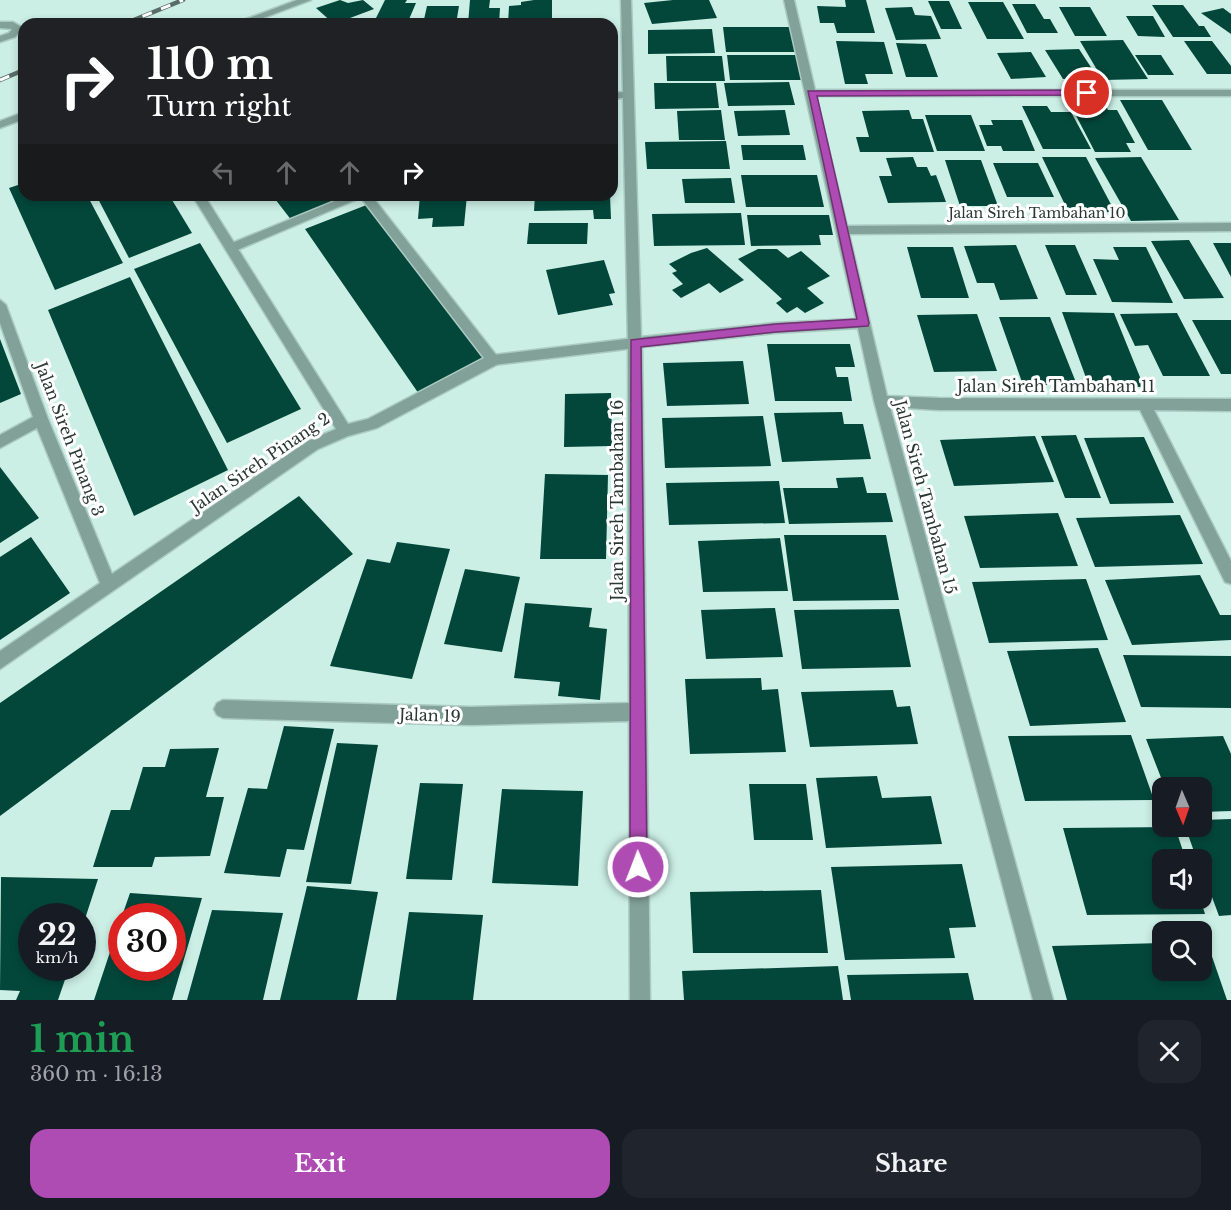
<!DOCTYPE html>
<meta charset="utf-8">
<style>
body{margin:0;font-family:"Libre Baskerville",serif;background:#20242c;color:#f1f3f6;height:100vh;display:flex;flex-direction:column;font-size:22px;white-space:nowrap}
*{box-sizing:border-box;margin:0}
p{font-size:20px;color:#9ea1a6}
.icon{flex:none;width:33px;height:33px;fill:none;stroke:currentColor;stroke-width:2;stroke-linecap:round;stroke-linejoin:round}
.map{position:relative;height:1000px;overflow:hidden}
.sheet{display:flex;flex-direction:column;background:#171b24;flex:1}
.sheet>*{flex:none}
.hud{position:absolute;left:18px;top:18px;width:600px;height:183px;border-radius:18px;box-shadow:0 3px 9px #0003;background:#202124;color:#fff;overflow:hidden}
.needle{width:39px;rotate:178deg}
.controls{position:absolute;left:1152px;top:777px;display:grid;gap:12px}
.controls a{display:grid;place-items:center;width:60px;height:60px;border-radius:12px;background:#171b24;box-shadow:0 3px 9px #0003;font-size:30px}
.speed{position:absolute;left:18px;top:903px;display:flex;gap:12px;font-size:30px;font-weight:700;text-align:center}
.speed>*{display:grid;place-content:center;width:78px;height:78px;border-radius:50%;background:#171b24;box-shadow:0 3px 9px #0003;line-height:1}
.speed small{font-size:15px;font-weight:400}
.speed .limit{border:9px solid #d22;background:#fff;color:#111}
.pin{position:absolute;display:grid;place-items:center;width:51px;height:51px;color:#fff;margin:-26px;border:3px solid #fff;border-radius:50%;box-shadow:0 2px 6px #0007}
.me{position:absolute;width:66px;margin:-33px;rotate:359deg;stroke-linejoin:round;filter:drop-shadow(0 0 4px #0008)}
.turn{display:flex;align-items:center;gap:21px;height:126px;padding:0 30px;font-size:27px}
.turn .icon{width:78px;height:78px;stroke-width:2.5}
.turn b{display:block;font-size:42px;line-height:51px}
.lanes{display:flex;align-items:center;height:57px;padding:0 30px;background:#0003;justify-content:center;gap:30px;direction:ltr}
.lanes .off{opacity:.35}
.round{display:grid;place-items:center;flex:none;width:63px;height:63px;border-radius:18px;background:#20242c}
.headline{display:flex;align-items:center;justify-content:space-between;height:102px;padding:0 30px}
h1{font-size:36px;font-weight:800;line-height:45px;color:#1e9e55}
.action{display:flex;gap:12px;margin-top:auto;padding:12px 30px}
.action a{flex:1;height:69px;border-radius:18px;background:#ae4cb3;color:#fff;font-size:24px;font-weight:800;line-height:69px;text-align:center}
.action a+a{background:#20242c;color:#f1f3f6}
.map>svg:first-child{display:block}
.building{fill:#03473b}
.lines{fill:none;stroke-linecap:round;stroke-linejoin:round}
.service-casing{stroke:#abcac2;stroke-width:3}
.minor-casing{stroke:#abcac2;stroke-width:3}
.service{fill:#82a198;fill-rule:evenodd}
.minor{fill:#82a198;fill-rule:evenodd}
.rail-casing{stroke:#596d67;stroke-width:4.5}
.rail{stroke:#fff;stroke-width:3;stroke-dasharray:10;stroke-linecap:butt}
.route{fill:#ae4cb3;stroke:#713174;stroke-width:1.5}
.labels{text-anchor:middle;dominant-baseline:central;stroke-width:6;stroke-linejoin:round;paint-order:stroke}
.far-street-label{font-size:14px;fill:#2a3834;stroke:#fff}
.street-label{font-size:16px;fill:#2a3834;stroke:#fff}
</style>
<div class="map">
<svg width="1231" height="1000" viewBox="0 0 1231 1000">
<rect width="100%" height="100%" fill="#cbefe5"/>
<path class="building" d="M340,0L348,3L363,0L374,9L334,24L316,8Z
M385,0H407L405,3H416L407,24H373Z
M470,0H490L489,8H500L499,24H468Z
M534,0H552V24H508L509,6L521,5V2Z
M673,0H709L717,18L652,24L644,3Z
M845,0H866L875,33H837L834,23H820L817,6L846,7Z
M928,1H949L962,29H941Z
M968,2H1003L1024,39H987Z
M1012,4H1035L1044,19H1050L1058,33H1027Z
M1152,5H1183L1199,26H1204L1211,37H1173Z
M427,6H459L456,24H423Z
M912,7L915,15L931,16L941,39L896,40L885,8Z
M1059,7H1090L1107,36H1075Z
M1223,8L1231,14V34L1201,13Z
M1126,16H1153L1165,37L1138,36Z
M723,27H792L798,52H726Z
M712,29L715,53L648,54V30Z
M1123,40L1148,79L1103,80L1080,41Z
M836,41L884,42L893,74H865L868,84H845Z
M1184,41H1212L1231,66V74H1207Z
M896,43L926,44L938,77H906Z
M1079,49L1098,78L1063,79L1045,50Z
M1031,52L1046,77L1011,79L997,53Z
M727,55H799L805,80H730Z
M1135,55H1161L1174,75H1148Z
M666,56H722L725,81H667Z
M789,82L795,105L728,106L724,83Z
M654,83H716L719,108L655,109Z
M1120,100H1162L1192,150H1148Z
M1022,106H1047L1051,112H1071L1091,149H1043Z
M1071,106H1106L1108,110H1117L1135,143H1126L1131,152H1095Z
M721,110L725,140H679L677,111Z
M785,110L790,135L738,136L734,111Z
M909,110L912,119H923L934,152H860L856,137H869L862,111Z
M925,115H971L985,151H937Z
M991,120H1022L1035,151H1003L1001,146H987L979,125H993Z
M726,141L730,169H647L645,142Z
M741,145H803L806,160H743Z
M913,157L917,167H927L931,176L936,175L946,202L888,203L879,176H892L886,158Z
M1042,157H1086L1115,212L1069,213Z
M1141,157L1179,220L1131,221L1095,158Z
M945,160H981L998,206H960Z
M993,163H1038L1054,197H1007Z
M741,175H817L824,207H746Z
M731,178L735,203H685L682,179Z
M24,183V195H87L123,263L55,290L9,188Z
M96,195H169L192,233L129,258Z
M272,195H356L292,221Z
M420,195H467L464,226L432,227L433,218L418,219Z
M535,195H610L611,219H594L593,210L534,211Z
M369,204L490,360L419,394L305,229Z
M741,213L745,245L654,246L652,214Z
M747,215H829L833,235H819L821,245L751,246Z
M529,223H588L587,244H527Z
M1189,240L1224,298L1184,299L1151,241Z
M200,243L301,409L227,443L134,269Z
M1213,243H1231V277Z
M1016,245L1038,299L1000,300L994,283H977L964,246Z
M1045,245H1075L1097,295H1066Z
M907,247H953L969,298H921Z
M1113,247H1146L1173,303L1112,302L1093,259L1119,260Z
M707,248L744,280L720,293L709,283L681,298L672,290L683,284L672,273L677,271L669,264L691,253Z
M758,249H777L788,258L801,251L830,276L807,288L824,303L805,313L797,307L787,313L776,303L782,299L738,259Z
M604,260L615,293L609,294L613,305L558,315L546,270Z
M130,277L228,470L134,516L48,310Z
M1062,312L1114,313L1144,387L1089,386Z
M1177,313L1210,376H1163L1148,345L1135,346L1120,314Z
M977,314L997,371L934,372L917,315Z
M999,317H1050L1077,385H1023Z
M1192,320H1231V374H1221Z
M0,339L21,394L0,403Z
M767,344H850L855,367H835L837,377H848L852,401H775Z
M743,361L749,404L667,406L663,363Z
M611,393L612,446L564,447L565,394Z
M842,412L844,424H863L871,459L782,462L774,413Z
M763,416L771,466L665,468L662,418Z
M1076,435L1101,498H1065L1041,436Z
M1035,436L1054,482L954,486L940,440Z
M1144,437L1174,503L1110,504L1084,438Z
M0,467L39,518L0,543Z
M545,474L608,475L606,559H540Z
M863,477L867,493H886L893,522L789,524L783,488H838L836,478Z
M779,481L785,523L669,525L666,483Z
M299,496L353,554L0,816V703Z
M1058,513L1078,566L980,568L964,516Z
M1180,515L1203,564L1095,567L1076,518Z
M784,535H886L899,600L793,601Z
M31,537L70,593L0,640V557Z
M780,538L788,591L703,592L698,541Z
M397,542L450,549L412,679L330,666L367,559L390,563Z
M465,569L520,577L502,652L444,644Z
M1200,575L1220,615H1231V640L1132,645L1105,580Z
M1086,579L1108,640L989,643L972,582Z
M525,603L592,608L589,627L607,629L600,700L558,696L560,682L514,678Z
M775,608L783,657L706,659L701,610Z
M899,609L911,667L802,669L794,610Z
M1098,648L1126,722L1030,726L1007,651Z
M1123,655L1231,656V708L1141,707Z
M761,678L762,690L778,689L786,752L690,754L685,679Z
M893,690L897,707L910,706L918,744L810,747L801,692Z
M284,726L334,729L304,850L287,849L280,877L224,873L248,788L267,789Z
M1131,735L1154,800L1025,801L1008,736Z
M1223,736L1231,754V811L1202,812V788H1165L1146,739Z
M337,743L378,745L351,884L306,882Z
M219,748L206,797H224L210,856L155,857L152,867H93L111,810H130L143,767H165L170,749Z
M877,776L882,798L931,796L942,844L826,848L816,778Z
M420,783L463,784L452,880L406,879Z
M749,784H806L813,840H754Z
M502,789L583,791L578,886L492,883Z
M1231,819V915L1219,916L1202,870V860H1197L1185,826H1202V820Z
M1175,827L1186,860H1162V898H1200L1205,914L1087,915L1063,828Z
M962,864L976,927L949,928L955,958L845,960L831,867Z
M1,877L98,879L83,925L82,916H32V968H69L58,1000H16L20,991L0,990Z
M307,886L378,892L357,1000H280Z
M821,890L828,953H693L690,892Z
M130,893L202,898L172,1000H94L121,919L122,968H172V916H122Z
M212,910L283,913L263,1000H187Z
M409,912L483,915L473,1000H396Z
M1202,942H1207L1227,1000H1067L1052,946L1162,943V970H1202Z
M838,966L843,1000H684L682,971Z
M968,973L974,1000H851L847,975Z"/>
<g class="lines">
<defs>
<path id="service" d="M0,22H13L23,28L15,37L0,42V36L9,33L12,29L0,28Z
M24,112V119L0,128V121Z
M350,195H367L235,251H227L225,248L227,245Z
M635,338L642,343L635,348L493,365L486,360L493,355Z"/>
<path id="minor" d="M297,0H311L247,24H233Z
M621,0H631L641,337L775,323L856,319L784,0H794L815,90H1231V96H816L847,226L1231,223V231L849,234L887,396L939,398L1231,399V411L1154,410L1231,561V584L1225,582L1140,410H939L890,407L1053,1000H1033L874,401L858,328L775,333L642,347L650,1000H630L629,721L471,725L223,718L217,715L214,709L217,703L223,700L471,707L629,703L628,343L623,98L612,99V93L623,92Z
M192,195H204L348,424L368,419L484,358L359,195H371L500,360L498,364L377,428L348,436L318,449L0,669V651L100,583L37,428L0,448V435L33,417L0,323V300L6,305L48,419L112,574L308,441L336,429Z"/>
</defs>
<use href="#service" class="service-casing"/>
<use href="#minor" class="minor-casing"/>
<use href="#service" class="service"/>
<use href="#minor" class="minor"/>
<defs>
<path id="rail" d="M124,24L183,0
M0,80L24,70"/>
</defs>
<use href="#rail" class="rail-casing"/>
<use href="#rail" class="rail"/>
</g>
<path class="route" d="M1087,90L1091,91V95L817,96L869,323L868,326L776,332L641,347L647,867L645,873L638,876L632,873L630,867L631,340L776,324L857,319L808,91Z"/>
<g class="labels">
<g class="far-street-label">
<text x="1037" y="213">Jalan Sireh Tambahan 10</text>
</g>
<g class="street-label">
<text x="1056" y="386">Jalan Sireh Tambahan 11</text>
<text transform="translate(70 439) rotate(69)">Jalan Sireh Pinang 3</text>
<text transform="translate(260 462) rotate(-34)">Jalan Sireh Pinang 2</text>
<text transform="translate(926 497) rotate(75)">Jalan Sireh Tambahan 15</text>
<text transform="translate(617 500) rotate(-90)">Jalan Sireh Tambahan 16</text>
<text transform="translate(430 715) rotate(2)">Jalan 19</text>
</g>
</g>
</svg>
<div class="controls">
<a><svg class="needle" viewBox="-14 -14 28 28"><path d="M0-13l5 13h-10z" fill="#e53935"/><path d="M0 13l5-13h-10z" fill="#9ea1a6"/></svg></a>
<a><svg class="icon" aria-label="sound" viewBox="0 0 24 24"><path d="M4 9h4l5-4v14l-5-4H4zM17 9q2 3 0 6"/></svg></a>
<a><svg class="icon" aria-label="search" viewBox="0 0 24 24"><circle cx="10" cy="10" r="6"/><path d="M15 15l6 6"/></svg></a>
</div>
<div class="speed"><div>22<small>km/h</small></div><div class="limit">30</div></div>
<div class="pin" style="left:1087px;top:93px;background:#d93025"><svg class="icon" aria-label="arrive" viewBox="0 0 24 24"><path d="M6 21V4h12l-3 4 3 4H6"/></svg></div>
<svg class="me" style="left:638px;top:867px" viewBox="-20 -20 40 40"><circle r="17" fill="#ae4cb3" stroke="#fff" stroke-width="3"/><path d="M0-11L8 9 0 5-8 9z" fill="#fff"/></svg>
<div class="hud">
<div class="turn"><svg class="icon" aria-label="right" viewBox="0 0 24 24"><path d="M7 20v-9h11M14 6l5 5-5 5"/></svg><div><b>110 m</b>Turn right</div></div>
<div class="lanes"><svg class="icon off" aria-label="left" viewBox="0 0 24 24"><path d="M17 20v-9H6M10 6l-5 5 5 5"/></svg><svg class="icon off" aria-label="ahead" viewBox="0 0 24 24"><path d="M12 20V5M6 11l6-6 6 6"/></svg><svg class="icon off" aria-label="ahead" viewBox="0 0 24 24"><path d="M12 20V5M6 11l6-6 6 6"/></svg><svg class="icon" aria-label="right" viewBox="0 0 24 24"><path d="M7 20v-9h11M14 6l5 5-5 5"/></svg></div>
</div>
</div>
<section class="sheet">
<div class="headline"><div><h1>1 min</h1><p>360 m · 16:13</p></div><a class="round"><svg class="icon" aria-label="close" viewBox="0 0 24 24"><path d="M6 6l12 12M18 6L6 18"/></svg></a></div>
<div class="action"><a>Exit</a><a>Share</a></div>
</section>
